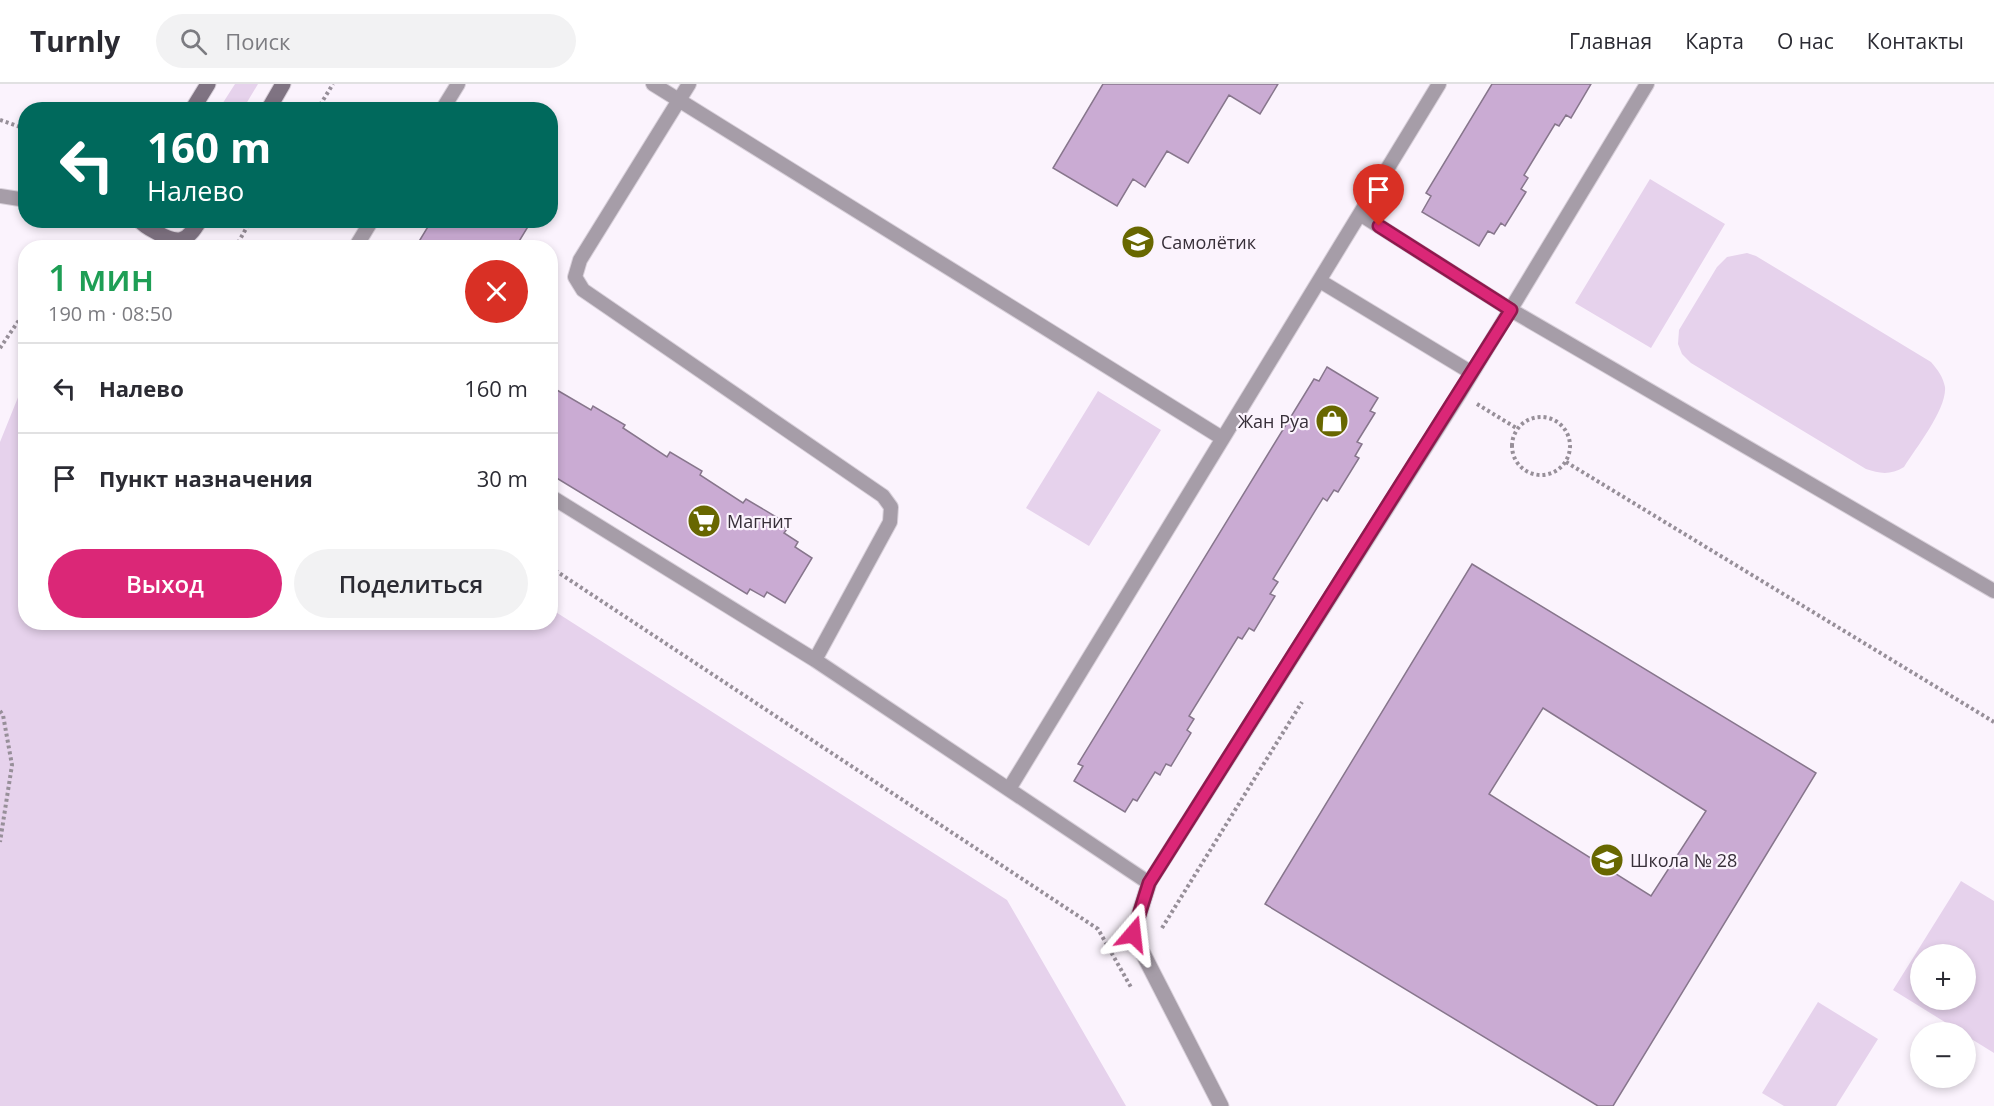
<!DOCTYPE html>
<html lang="ru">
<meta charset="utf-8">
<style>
body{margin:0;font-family:"Open Sans",sans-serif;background:#f2f2f3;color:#2b2b33;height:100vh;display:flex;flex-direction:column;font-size:22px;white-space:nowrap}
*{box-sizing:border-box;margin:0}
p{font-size:20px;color:#7c7c81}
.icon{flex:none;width:33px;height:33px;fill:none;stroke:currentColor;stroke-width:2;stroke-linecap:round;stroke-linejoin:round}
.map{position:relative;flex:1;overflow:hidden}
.drawer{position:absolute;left:18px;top:156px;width:540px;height:390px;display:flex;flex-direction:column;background:#fff;border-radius:24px;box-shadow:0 3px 9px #0003}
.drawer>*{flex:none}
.guide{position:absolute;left:18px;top:18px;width:540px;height:126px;border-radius:24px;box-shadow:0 3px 9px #0003;background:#00695c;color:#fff;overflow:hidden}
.controls{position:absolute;left:1910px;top:860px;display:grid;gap:12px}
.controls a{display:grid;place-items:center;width:66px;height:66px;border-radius:50%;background:#fff;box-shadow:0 3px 9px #0003;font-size:30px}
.pin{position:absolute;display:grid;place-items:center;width:51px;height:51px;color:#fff;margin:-62px -26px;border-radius:50% 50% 50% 0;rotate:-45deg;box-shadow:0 0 6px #0007}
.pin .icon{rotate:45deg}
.me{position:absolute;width:66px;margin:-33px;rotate:17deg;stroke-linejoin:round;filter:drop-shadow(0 0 4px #0008)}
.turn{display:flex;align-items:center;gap:21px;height:126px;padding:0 30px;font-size:27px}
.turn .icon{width:78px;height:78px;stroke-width:2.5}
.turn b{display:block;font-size:42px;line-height:51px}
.round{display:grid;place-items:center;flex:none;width:63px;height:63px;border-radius:32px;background:#f2f2f3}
.summary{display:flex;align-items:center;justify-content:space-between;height:102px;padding:0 30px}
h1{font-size:36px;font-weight:600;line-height:45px;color:#1e9e55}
.action{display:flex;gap:12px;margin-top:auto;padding:12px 30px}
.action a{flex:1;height:69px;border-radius:36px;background:#db2777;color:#fff;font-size:24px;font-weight:600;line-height:69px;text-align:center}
.action a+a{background:#f2f2f3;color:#2b2b33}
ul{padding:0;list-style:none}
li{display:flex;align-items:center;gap:18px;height:90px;padding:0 30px;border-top:2px solid #e1e1e2}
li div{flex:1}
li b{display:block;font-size:22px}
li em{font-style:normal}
header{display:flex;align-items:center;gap:36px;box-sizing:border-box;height:84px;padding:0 30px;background:#fff;border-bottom:2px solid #e1e1e2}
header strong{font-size:28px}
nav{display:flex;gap:33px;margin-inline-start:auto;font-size:21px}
.search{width:420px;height:54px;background:#f2f2f3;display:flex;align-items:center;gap:15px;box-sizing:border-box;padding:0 21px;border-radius:33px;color:#7c7c81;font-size:22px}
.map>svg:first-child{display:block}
.green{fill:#e6d2ec;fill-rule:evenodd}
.building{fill:#caabd3;stroke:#87768c;stroke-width:1.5;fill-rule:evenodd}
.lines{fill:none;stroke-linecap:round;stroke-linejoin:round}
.lane-casing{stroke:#d8d0da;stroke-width:16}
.street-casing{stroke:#d8d0da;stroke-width:17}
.secondary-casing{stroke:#d8d0da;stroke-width:17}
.path{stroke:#978f99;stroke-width:4;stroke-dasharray:3 3;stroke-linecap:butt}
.lane{stroke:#a69da8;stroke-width:14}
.street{stroke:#a69da8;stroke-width:15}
.secondary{stroke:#7f7382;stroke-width:15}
.route-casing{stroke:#8e194d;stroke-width:15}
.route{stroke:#db2777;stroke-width:10}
.labels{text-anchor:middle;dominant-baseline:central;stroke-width:4.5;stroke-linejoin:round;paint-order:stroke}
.poi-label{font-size:18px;fill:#372f39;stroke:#fbf3fd;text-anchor:start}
</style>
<header>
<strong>Turnly</strong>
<div class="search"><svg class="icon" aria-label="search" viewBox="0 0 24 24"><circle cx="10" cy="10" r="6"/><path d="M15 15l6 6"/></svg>Поиск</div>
<nav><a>Главная</a><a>Карта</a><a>О нас</a><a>Контакты</a></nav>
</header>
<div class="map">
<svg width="1994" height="1022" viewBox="0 0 1994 1022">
<rect width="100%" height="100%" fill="#fbf3fd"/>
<path class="green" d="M235,0H258L243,25H219Z
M1650,95L1725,140L1651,264L1575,219Z
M1747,169L1756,172L1931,278C1938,286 1943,293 1945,303C1947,325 1916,364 1904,383C1891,391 1880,390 1866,385L1691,279L1682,270L1678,260L1679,246L1717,183L1727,173Z
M25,296L26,538H550L551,525L1007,816L1126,1022H0V358Z
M1098,307L1161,346L1089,462L1026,424Z
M1961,797L1994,817V969L1965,951V948H1961L1893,906ZM1920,870H1965V915H1920Z
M1818,918L1878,955L1836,1022H1784L1762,1009Z"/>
<path class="building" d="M1103,0H1278L1260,30L1229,11L1188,79L1167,67L1145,103L1133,95L1117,122L1053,84Z
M1492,0H1591L1571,34L1566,31L1559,42L1555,40L1524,91L1528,94L1521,105L1526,108L1505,142L1501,139L1494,150L1488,147L1479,162L1422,128L1431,112L1426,109Z
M432,136H532L515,164H415Z
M1327,283L1378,314L1370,327L1375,329L1357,358L1362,360L1355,372L1359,374L1338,408L1334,406L1327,417L1323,414L1273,495L1278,498L1270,510L1275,512L1254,547L1249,544L1242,555L1238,553L1189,632L1194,635L1187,646L1191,649L1171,682L1166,680L1160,691L1155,688L1137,717L1133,715L1125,728L1074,697L1083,682L1078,680L1314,295L1319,297Z
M550,302L591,326L593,322L625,341L623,344L667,373L670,368L702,387L700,391L743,419L746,415L778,434L776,439L787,445L784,449L798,458L795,463L812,474L785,519L767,508L764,513L750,505L747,510L550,390Z
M1472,480L1816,689L1613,1022H1598L1265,820ZM1543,624L1706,727L1651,812L1489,710Z"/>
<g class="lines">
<defs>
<path id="lane" d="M653,0L1222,354
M689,0L580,176L575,193L583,206L883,412L891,423L890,438L815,576
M442,26L458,0
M0,112L26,116
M1360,130L1511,226L1994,507
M355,164L372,136
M1320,197L1472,289
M550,412L815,576L1149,799L1460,309L1647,0
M1009,705L1439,0"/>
<path id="street" d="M1149,799L1133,850L1221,1022"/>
<path id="secondary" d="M192,26L208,0
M268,26L283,0
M139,136C144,142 150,145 156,148C178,161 187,159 200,136"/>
</defs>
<use href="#lane" class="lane-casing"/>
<use href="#street" class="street-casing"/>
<use href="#secondary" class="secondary-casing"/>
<path class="path" d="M317,26L333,0
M0,36L26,45
M62,164V162
M235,164L251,136
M0,264L26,226
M1477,320L1518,345
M1512 362a29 29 0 1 1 58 0a29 29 0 1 1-58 0Z
M1566,378L1994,638
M550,483L1098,845L1132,905
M0,627L3,631L12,681L0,758
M1162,844L1302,618"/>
<use href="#lane" class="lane"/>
<use href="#street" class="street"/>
<use href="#secondary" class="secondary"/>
</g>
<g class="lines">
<defs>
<path id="route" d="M1133,850L1149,799L1511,226L1379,142"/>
</defs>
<use href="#route" class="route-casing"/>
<use href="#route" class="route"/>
</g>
<defs>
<symbol id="school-disc" viewBox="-11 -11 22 22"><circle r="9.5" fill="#686700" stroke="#fbf3fd"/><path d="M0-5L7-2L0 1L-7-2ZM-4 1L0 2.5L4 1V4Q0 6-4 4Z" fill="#fff"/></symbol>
<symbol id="shop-disc" viewBox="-11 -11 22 22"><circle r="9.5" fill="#686700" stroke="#fbf3fd"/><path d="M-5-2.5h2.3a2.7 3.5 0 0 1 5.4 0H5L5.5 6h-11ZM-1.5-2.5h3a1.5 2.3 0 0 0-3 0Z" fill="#fff"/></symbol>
<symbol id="supermarket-disc" viewBox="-11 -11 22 22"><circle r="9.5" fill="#686700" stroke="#fbf3fd"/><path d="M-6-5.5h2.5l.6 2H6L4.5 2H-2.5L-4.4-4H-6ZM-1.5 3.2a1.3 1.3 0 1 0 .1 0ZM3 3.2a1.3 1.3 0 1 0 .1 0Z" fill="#fff"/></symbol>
</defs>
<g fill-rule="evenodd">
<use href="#school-disc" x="1119" y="139" width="38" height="38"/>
<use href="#shop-disc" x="1313" y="318" width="38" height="38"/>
<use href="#supermarket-disc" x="685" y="418" width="38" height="38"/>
<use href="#school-disc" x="1588" y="757" width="38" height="38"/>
</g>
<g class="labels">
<g class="poi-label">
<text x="1161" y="158">Самолётик</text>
<text x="1309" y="337" text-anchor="end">Жан Руа</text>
<text x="727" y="437">Магнит</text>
<text x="1630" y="776">Школа № 28</text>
</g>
</g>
</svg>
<div class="controls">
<a>+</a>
<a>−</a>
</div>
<div class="pin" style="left:1379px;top:142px;background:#d93025"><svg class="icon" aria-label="arrive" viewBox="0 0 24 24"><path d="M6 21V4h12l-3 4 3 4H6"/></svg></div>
<svg class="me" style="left:1133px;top:850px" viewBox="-20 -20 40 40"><path d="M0-17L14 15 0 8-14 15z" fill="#db2777" stroke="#fff" stroke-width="4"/></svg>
<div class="guide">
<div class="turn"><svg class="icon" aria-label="left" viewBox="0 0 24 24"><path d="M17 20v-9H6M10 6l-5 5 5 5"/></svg><div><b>160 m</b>Налево</div></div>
</div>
<section class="drawer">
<div class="summary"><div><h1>1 мин</h1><p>190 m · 08:50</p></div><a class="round" style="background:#d93025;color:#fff"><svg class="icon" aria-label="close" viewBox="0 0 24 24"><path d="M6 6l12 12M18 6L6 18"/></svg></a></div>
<ul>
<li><svg class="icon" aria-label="left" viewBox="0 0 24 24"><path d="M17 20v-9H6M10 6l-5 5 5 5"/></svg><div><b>Налево</b></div><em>160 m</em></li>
<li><svg class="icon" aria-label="arrive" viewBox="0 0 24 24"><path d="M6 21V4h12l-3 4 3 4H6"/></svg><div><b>Пункт назначения</b></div><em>30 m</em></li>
</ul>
<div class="action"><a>Выход</a><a>Поделиться</a></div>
</section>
</div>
